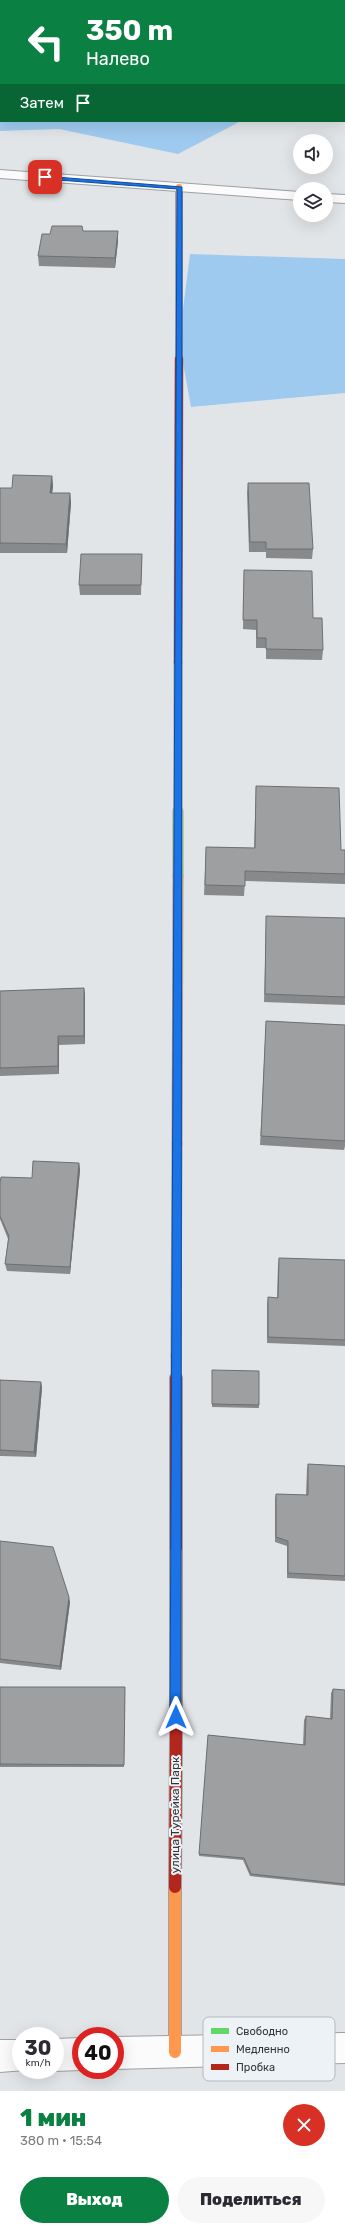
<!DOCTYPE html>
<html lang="ru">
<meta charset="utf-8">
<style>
body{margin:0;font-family:Rubik,sans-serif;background:#f7f7f7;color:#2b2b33;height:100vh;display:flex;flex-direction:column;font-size:15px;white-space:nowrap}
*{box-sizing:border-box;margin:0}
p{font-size:13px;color:#7c7c81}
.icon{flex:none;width:22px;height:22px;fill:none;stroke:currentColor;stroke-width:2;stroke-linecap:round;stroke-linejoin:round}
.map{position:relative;height:2091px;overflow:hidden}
.details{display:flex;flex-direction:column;background:#fff;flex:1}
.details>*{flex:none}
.top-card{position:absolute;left:0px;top:0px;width:345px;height:122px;box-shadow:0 4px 16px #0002;background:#0b8043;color:#fff;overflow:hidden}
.buttons{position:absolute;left:293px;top:134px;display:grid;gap:8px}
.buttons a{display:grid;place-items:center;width:40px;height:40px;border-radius:50%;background:#fff;box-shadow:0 4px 16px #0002;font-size:20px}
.speed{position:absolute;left:12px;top:2027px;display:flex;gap:8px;font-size:20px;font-weight:700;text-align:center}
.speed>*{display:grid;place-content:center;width:52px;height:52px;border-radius:50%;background:#fff;box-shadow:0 4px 16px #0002;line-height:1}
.speed small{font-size:10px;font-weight:400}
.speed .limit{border:6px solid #d22;background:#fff;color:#111}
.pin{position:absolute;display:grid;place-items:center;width:34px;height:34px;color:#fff;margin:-17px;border-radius:8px;box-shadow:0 2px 6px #0006}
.me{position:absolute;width:44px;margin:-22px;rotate:0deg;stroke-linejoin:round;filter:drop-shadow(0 0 3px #0008)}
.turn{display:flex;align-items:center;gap:14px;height:84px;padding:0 20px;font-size:18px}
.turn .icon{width:52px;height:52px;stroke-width:2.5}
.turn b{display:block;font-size:28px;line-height:34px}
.then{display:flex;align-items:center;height:38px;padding:0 20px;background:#0003;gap:8px;font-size:15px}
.round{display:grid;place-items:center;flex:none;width:42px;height:42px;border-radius:21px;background:#f7f7f7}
.headline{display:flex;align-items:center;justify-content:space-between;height:68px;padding:0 20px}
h1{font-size:24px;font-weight:800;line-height:30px;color:#0b8043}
.primary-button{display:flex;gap:8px;margin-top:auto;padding:8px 20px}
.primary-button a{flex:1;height:46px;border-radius:24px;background:#0b8043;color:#fff;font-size:16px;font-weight:800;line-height:46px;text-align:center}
.primary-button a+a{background:#f7f7f7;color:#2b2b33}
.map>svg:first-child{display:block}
.forest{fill:#9fcaef}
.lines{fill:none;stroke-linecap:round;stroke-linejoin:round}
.street-casing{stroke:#9ea0a2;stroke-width:2}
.fast-far1-casing{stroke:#9ea0a2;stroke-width:9}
.fast-casing{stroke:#9ea0a2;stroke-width:11}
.slow-far2-casing{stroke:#9ea0a2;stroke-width:8}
.slow-far1-casing{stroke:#9ea0a2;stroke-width:11}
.slow-casing{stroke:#9ea0a2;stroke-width:14}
.jam-far3-casing{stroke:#9ea0a2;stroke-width:8}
.jam-far2-casing{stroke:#9ea0a2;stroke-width:9}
.jam-far1-casing{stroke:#9ea0a2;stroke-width:11}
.jam-casing{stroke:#9ea0a2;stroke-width:14}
.street{fill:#fbfbfc;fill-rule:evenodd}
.fast-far1{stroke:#63d668;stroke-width:8}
.fast{stroke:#63d668;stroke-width:9}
.slow-far2{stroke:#ff974d;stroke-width:6}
.slow-far1{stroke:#ff974d;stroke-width:9}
.slow{stroke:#ff974d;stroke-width:12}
.jam-far3{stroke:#b3261e;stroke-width:6}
.jam-far2{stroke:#b3261e;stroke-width:8}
.jam-far1{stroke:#b3261e;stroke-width:9}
.jam{stroke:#b3261e;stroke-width:12}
.wall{fill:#87898a}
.shaded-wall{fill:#6e6f71}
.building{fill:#9d9fa1;stroke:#6e6f71}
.route{fill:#1a73e8;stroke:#114b97}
.labels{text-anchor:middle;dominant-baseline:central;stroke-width:4;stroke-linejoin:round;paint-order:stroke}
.street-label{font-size:12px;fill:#333537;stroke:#edf2f7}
.key{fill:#edf2f7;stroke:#b5b9bd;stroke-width:1}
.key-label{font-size:11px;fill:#333537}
</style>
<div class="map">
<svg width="345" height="2091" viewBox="0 0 345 2091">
<rect width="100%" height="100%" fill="#e2e5e8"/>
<path class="forest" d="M0,0H332L1,1V121H241L178,154L59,129L0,131Z
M190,254L345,259V393L191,407L179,341Z"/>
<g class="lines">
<defs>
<path id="street" d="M0,170L300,192V200L0,178Z
M326,194L345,195V203L326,202Z
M345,2033V2063L115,2069V2037Z
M81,2038V2070L55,2071L54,2070L55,2039Z
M0,2040H21V2070H25L0,2072Z"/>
<path id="fast-far1" d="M178,662V812"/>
<path id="fast" d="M178,811V876
M176,1356L177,1144"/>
<path id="slow-far2" d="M179,187V344"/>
<path id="slow-far1" d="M177,1144L178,876"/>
<path id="slow" d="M176,1548V1733
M175,1887V2052"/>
<path id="jam-far3" d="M179,360V344"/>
<path id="jam-far2" d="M178,662L179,359"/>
<path id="jam-far1" d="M176,1356V1379"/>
<path id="jam" d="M176,1378V1548
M175,1887L176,1733"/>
</defs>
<use href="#street" class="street-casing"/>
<use href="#fast-far1" class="fast-far1-casing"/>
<use href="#fast" class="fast-casing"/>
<use href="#slow-far2" class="slow-far2-casing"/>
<use href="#slow-far1" class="slow-far1-casing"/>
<use href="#slow" class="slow-casing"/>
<use href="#jam-far3" class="jam-far3-casing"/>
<use href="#jam-far2" class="jam-far2-casing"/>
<use href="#jam-far1" class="jam-far1-casing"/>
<use href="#jam" class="jam-casing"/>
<use href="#street" class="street"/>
<use href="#fast-far1" class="fast-far1"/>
<use href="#fast" class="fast"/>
<use href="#slow-far2" class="slow-far2"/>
<use href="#slow-far1" class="slow-far1"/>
<use href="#slow" class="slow"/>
<use href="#jam-far3" class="jam-far3"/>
<use href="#jam-far2" class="jam-far2"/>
<use href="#jam-far1" class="jam-far1"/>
<use href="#jam" class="jam"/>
</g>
<path class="wall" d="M83,231H118V241L115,268L39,266L38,256Z
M52,476L53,486L52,493H70L71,503L67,553H0V488H12Z
M248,483L313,549L312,559L266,558V552H249L247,493Z
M142,554L141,595H80L79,585Z
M244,570L313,618L323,650L322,660L266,659V648H256V630L243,629Z
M256,786L341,850H345V884L245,881L244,896L204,895L206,847L254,848Z
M266,916L345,937V1005L264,1002L266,924Z
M84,988L85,996V1044L59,1045V1074L0,1076V991Z
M266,1021L345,1025V1146L344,1150L260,1145Z
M79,1163L80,1170L70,1274L7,1271L5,1264L8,1239L0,1219V1183L32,1178Z
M279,1258L345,1260V1346L267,1343V1304L268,1297L277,1298L278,1265Z
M212,1374L259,1405V1408L212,1407Z
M0,1380L41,1382L42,1388L36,1457L0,1456Z
M308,1464L345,1466V1581L287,1578V1546L275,1542V1499L276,1494L306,1495L307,1469Z
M0,1541L70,1602L61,1670L0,1663Z
M0,1687H125V1691L124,1767H0Z
M333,1689L345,1690V1886L250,1876L243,1860L199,1856L208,1735L303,1745L304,1720L306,1716L330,1719L331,1693Z"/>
<path class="shaded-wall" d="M118,231V241L115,268V258Z
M52,476L53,486L51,503L50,493Z
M70,493L71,503L67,553L66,544Z
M84,988L85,996V1044L84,1036Z
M58,1036L59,1045V1074L58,1066Z
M79,1163L80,1170L70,1274V1267Z
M41,1382L42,1388L36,1457L34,1452Z
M69,1597L70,1602L61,1670L60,1666Z"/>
<path class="building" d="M52,226H82L83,231H118L115,258L38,256L42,234H50Z
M13,475L52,476L50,493H70L66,544L0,543V488H12Z
M248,483H309L313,549H266V542H250Z
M81,554H142L141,585H79Z
M244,570L312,571L313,618H322L323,650L266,649V638H257V620H243Z
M256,786L339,788L341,850H345V874L245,871V886L205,885L206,847L255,848Z
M266,916L345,918V997L265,994Z
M84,988V1036H58V1066L0,1068V991Z
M266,1021L345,1025V1141L261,1136Z
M33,1161L79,1163L70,1267L5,1264L9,1236L0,1216V1183L1,1177L32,1178Z
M279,1258L345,1260V1340L268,1337V1297L278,1298Z
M212,1370L259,1371V1405L212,1404Z
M0,1380L41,1382L34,1452L0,1450Z
M308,1464L345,1466V1576L288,1573V1541L276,1537V1494L308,1495Z
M0,1541L53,1547L69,1597L60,1666L0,1659Z
M0,1687H125L124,1765L0,1764Z
M333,1689L345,1690V1884L251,1874L244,1858L199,1854L208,1735L305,1745L306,1716L332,1719Z"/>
<path class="route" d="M43,176L182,187L181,1717L180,1721L176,1723L172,1721L170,1717L177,189L45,179Z"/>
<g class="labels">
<g class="street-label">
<text transform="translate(175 1815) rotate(-90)">улица Турейка Парк</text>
</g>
</g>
<rect x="203" y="2017" width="132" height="64" rx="6" class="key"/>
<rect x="211" y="2028" width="18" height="6" fill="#63d668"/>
<rect x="211" y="2046" width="18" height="6" fill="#ff974d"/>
<rect x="211" y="2064" width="18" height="6" fill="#b3261e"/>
<g class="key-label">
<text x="236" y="2035">Свободно</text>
<text x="236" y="2053">Медленно</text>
<text x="236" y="2071">Пробка</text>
</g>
</svg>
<div class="buttons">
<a><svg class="icon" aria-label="sound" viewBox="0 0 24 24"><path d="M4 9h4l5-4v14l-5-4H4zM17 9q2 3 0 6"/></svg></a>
<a><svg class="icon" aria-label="layers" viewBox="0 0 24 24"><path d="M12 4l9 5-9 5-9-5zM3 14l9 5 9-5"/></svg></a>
</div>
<div class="speed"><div>30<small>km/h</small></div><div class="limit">40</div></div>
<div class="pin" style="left:45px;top:177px;background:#d93025"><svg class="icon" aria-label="arrive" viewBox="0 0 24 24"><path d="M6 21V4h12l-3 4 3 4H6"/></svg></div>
<svg class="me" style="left:176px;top:1717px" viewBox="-20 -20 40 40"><path d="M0-17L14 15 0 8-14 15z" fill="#1a73e8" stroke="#fff" stroke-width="4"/></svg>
<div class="top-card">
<div class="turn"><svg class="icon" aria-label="left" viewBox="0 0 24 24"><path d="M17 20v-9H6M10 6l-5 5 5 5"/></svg><div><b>350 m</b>Налево</div></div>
<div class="then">Затем<svg class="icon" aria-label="arrive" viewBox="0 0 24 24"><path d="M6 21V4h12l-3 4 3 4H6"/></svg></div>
</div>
</div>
<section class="details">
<div class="headline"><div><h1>1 мин</h1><p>380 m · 15:54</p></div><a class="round" style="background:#d93025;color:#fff"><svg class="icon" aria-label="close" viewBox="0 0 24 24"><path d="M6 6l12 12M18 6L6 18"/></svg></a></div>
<div class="primary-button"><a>Выход</a><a>Поделиться</a></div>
</section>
